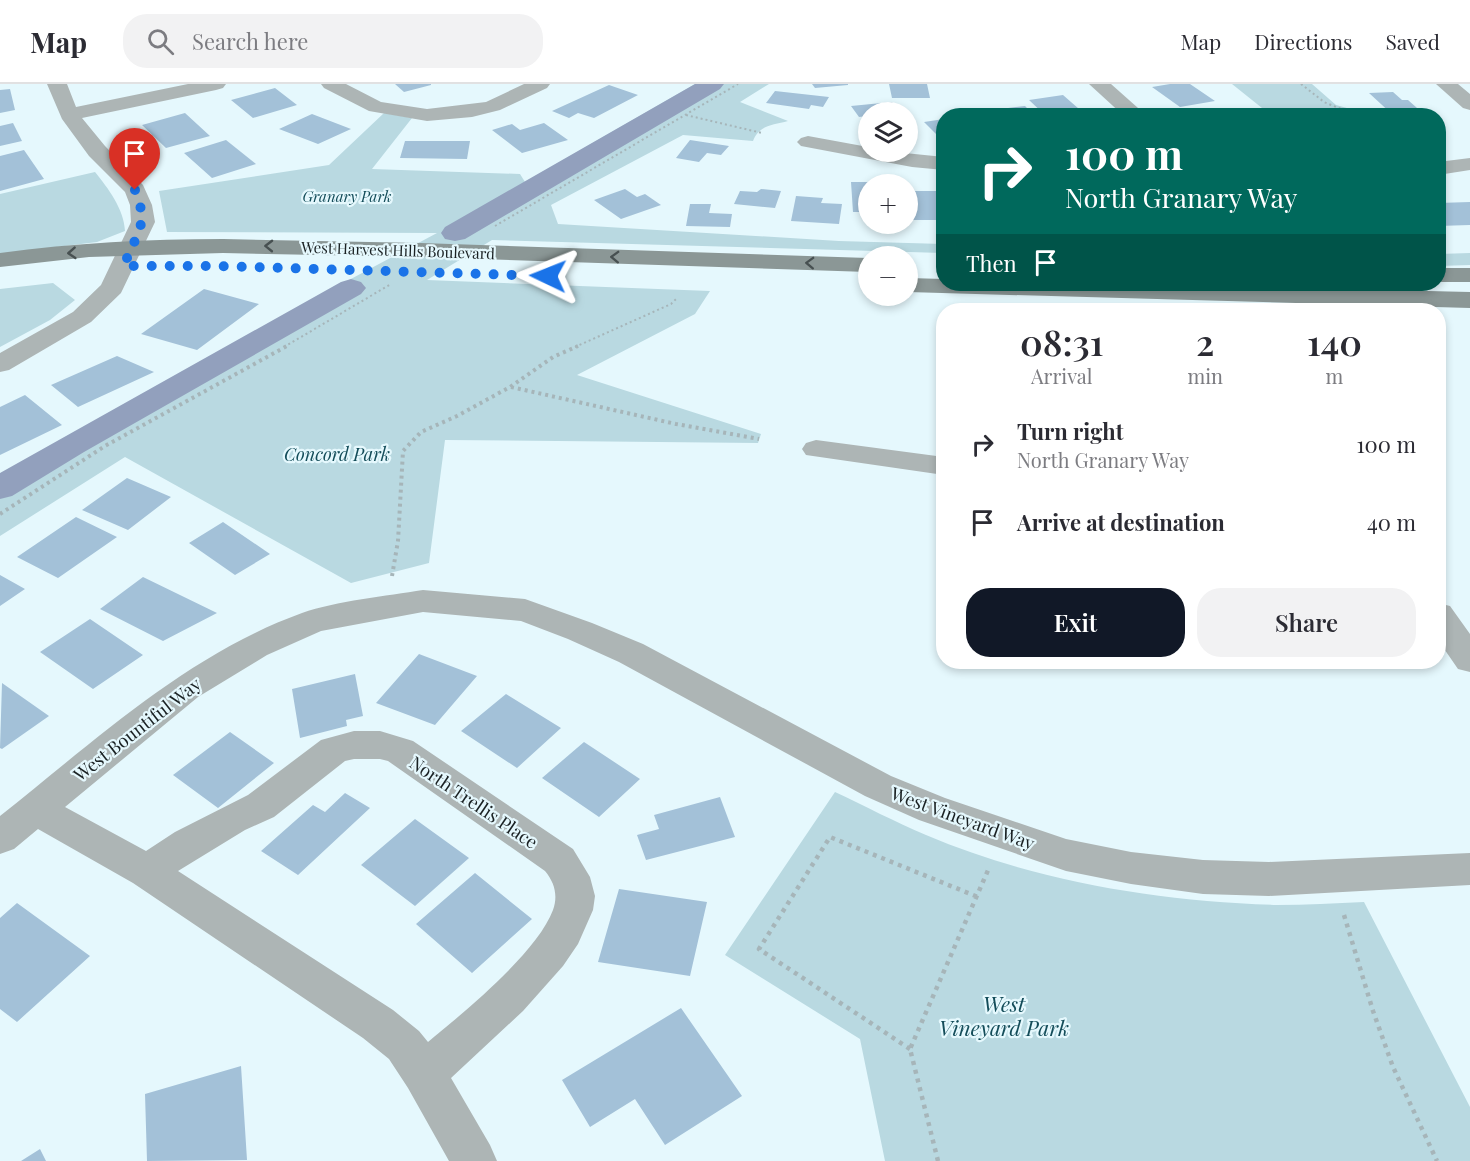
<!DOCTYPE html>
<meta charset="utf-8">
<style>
body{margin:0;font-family:"Playfair Display",serif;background:#f2f2f3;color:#2b2b33;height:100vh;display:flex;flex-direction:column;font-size:22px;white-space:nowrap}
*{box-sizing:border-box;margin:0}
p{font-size:20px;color:#7c7c81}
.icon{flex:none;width:33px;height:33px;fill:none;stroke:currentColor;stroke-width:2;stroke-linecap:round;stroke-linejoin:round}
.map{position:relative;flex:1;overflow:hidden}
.side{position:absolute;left:936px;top:219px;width:510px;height:366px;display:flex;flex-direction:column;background:#fff;border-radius:24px;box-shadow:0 3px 9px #0003}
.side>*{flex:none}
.guide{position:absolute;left:936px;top:24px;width:510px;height:183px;border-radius:24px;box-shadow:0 3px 9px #0003;background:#00695c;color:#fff;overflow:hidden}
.controls{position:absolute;left:858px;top:18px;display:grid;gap:12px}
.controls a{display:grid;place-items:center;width:60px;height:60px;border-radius:50%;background:#fff;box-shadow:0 3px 9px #0003;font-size:30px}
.pin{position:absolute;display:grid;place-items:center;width:51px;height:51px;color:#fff;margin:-62px -26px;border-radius:50% 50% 50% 0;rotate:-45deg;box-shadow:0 0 6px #0007}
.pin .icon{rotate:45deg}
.me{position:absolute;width:66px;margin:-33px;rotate:272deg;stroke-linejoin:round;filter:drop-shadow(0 0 4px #0008)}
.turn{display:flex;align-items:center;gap:21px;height:126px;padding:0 30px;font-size:27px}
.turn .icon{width:78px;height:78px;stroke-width:2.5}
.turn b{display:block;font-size:42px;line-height:51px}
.then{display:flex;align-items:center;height:57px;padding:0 30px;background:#0003;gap:12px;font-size:22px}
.eta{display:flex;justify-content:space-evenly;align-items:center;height:102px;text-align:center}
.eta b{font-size:36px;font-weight:600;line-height:42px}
.action{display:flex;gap:12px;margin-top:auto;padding:12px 30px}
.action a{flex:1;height:69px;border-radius:24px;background:#111827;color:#fff;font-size:24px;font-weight:600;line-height:69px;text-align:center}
.action a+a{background:#f2f2f3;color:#2b2b33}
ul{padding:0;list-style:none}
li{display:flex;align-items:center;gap:18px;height:78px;padding:0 30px}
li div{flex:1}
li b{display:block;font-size:22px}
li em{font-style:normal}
header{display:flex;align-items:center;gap:36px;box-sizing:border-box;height:84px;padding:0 30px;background:#fff;border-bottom:2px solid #e1e1e2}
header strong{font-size:28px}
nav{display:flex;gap:33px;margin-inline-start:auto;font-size:21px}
.search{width:420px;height:54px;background:#f2f2f3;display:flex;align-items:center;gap:15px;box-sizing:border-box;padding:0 21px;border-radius:24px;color:#7c7c81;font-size:22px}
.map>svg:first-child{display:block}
.green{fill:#b9d9e1}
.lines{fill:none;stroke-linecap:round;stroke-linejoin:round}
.canal{fill:#92a0bd;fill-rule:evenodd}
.building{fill:#a3c1d8}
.path-far2{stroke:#a6b5b9;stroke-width:2;stroke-dasharray:2 3;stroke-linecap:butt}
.path-far1{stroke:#a6b5b9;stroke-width:4;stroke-dasharray:3 4;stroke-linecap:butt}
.path{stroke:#a6b5b9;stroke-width:4.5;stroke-dasharray:4 5;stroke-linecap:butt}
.street{fill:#adb5b5;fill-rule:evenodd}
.secondary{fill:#8b9796;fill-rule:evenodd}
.oneway{stroke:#475051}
.route{stroke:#1a73e8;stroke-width:10;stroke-dasharray:0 18}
.labels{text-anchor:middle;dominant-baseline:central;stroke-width:4.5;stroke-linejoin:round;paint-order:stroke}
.far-park-label{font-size:15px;font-style:italic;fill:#134c59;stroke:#e5f8fd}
.far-street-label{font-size:15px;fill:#1a2123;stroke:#e5f8fd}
.park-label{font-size:18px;font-style:italic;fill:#134c59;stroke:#e5f8fd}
.street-label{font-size:18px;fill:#1a2123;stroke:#e5f8fd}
.near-park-label{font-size:21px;font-style:italic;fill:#134c59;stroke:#e5f8fd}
</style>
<header>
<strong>Map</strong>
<div class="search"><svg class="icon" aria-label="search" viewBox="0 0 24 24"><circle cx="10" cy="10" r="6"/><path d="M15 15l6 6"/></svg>Search here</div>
<nav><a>Map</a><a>Directions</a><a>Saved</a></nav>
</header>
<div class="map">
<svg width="1470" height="1077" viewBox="0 0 1470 1077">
<rect width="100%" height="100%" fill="#e5f8fd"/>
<path class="green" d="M695,0H769L740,18L788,37C773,41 759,41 753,57L683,51L551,121L558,140L839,157L943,160V169L492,156L427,196L710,207L695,230L577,291L761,350L758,359L445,356L429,479L351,499L125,373L0,452V396L349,196L437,149L167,148L159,107L329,81L384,29L412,34L372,85L520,90L525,98Z
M1232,0H1312L1336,21L1372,31H1343L1330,28H1267Z
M95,88C108,104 124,125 125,147L97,158L0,170V110Z
M1470,169V181L1439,182V170Z
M53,199L75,216L50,236L0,263V205Z
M835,708C865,722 895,738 926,751C1037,798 1157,817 1277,821C1306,821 1335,819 1364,818L1470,1023V1077H885L860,955L725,871Z"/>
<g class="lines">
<path class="canal" d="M695,0H724L720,5L465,155L455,157L445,155L441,149L445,143Z
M351,195L361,198L366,204L361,210L84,368L12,412L0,415V389L341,198Z"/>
</g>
<path class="building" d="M395,0H431V1L404,8Z
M812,0H848V1L815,4Z
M889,0H927L930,14H892Z
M1170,0H1190L1215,17L1180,23L1152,3Z
M609,1L638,11L594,34L578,29L569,34L552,27Z
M275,4L297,21L253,34L231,16Z
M10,5L15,26L0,29V6Z
M775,7L829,13L823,23L811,21L809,25L766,19Z
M1393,8L1402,16H1408L1426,32H1394L1369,9Z
M1063,11L1087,32H1046L1029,16Z
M892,18L900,28H868V32L859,33L851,22Z
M1025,22L1035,32H988L984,27Z
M1230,24L1240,32H1191L1189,30Z
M185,29L210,52L166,64L142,41Z
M312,30L351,45L318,60L279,45Z
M944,35V56H942L924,38Z
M13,39L22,57L0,62V42Z
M544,39L568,56L522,69L492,46L512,40L520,46Z
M226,56L256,80L212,94L184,69Z
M690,56L729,62L721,71L707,69L699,78L676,74Z
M405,57H470L467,75L400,74Z
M24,66L44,95L0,107V72Z
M851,98H876L877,100H868V128H853Z
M625,105L637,113L645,110L661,121L621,135L594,116Z
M761,105L781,107L775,124L734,120L740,107L757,108Z
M908,107H944V136H912Z
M796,112L823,114L821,119L842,120L839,140L791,137Z
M1470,118V141L1438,142V119Z
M690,120H711L709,129L732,130L730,143L686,142Z
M204,205L259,220L197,266L141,250Z
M117,272L154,288L78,323L51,301Z
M25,311L62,341L0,371V323Z
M127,394L171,413L128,446L82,426Z
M76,433L117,453L58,494L17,473Z
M223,438L270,470L235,491L189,459Z
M0,491L25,505L0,522Z
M143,493L217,529L163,557L100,525Z
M90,535L143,571L93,605L40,568Z
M419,570L477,592L435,641L376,619Z
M355,590L363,632L346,636L347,642L300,654L292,605Z
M2,599L49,632L2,665L0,664Z
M506,610L561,644L517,684L461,647Z
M230,648L274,679L218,724L173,691Z
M584,658L640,695L599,733L542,694Z
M345,709L370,724L298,791L261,767L313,721L325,728Z
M720,713L735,753L646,776L637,751L659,745L654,731Z
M415,735L469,774L415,822L361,781Z
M475,789L532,835L472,889L416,840Z
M619,805L707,818L690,892L598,878Z
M17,819L90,872L17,938L0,925V834Z
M681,924L742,1012L665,1061L635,1015L590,1043L562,996Z
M241,982L247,1076L147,1077L145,1010Z
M40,1065L46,1077H21Z"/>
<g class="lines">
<path class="path-far2" d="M1301,0L1324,18L1358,32
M686,31L762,49
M495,142L738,0
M284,263L391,200
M575,263L671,220L676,215"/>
<path class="path-far1" d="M511,303L676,340L759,355
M0,430L105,362L287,262
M392,492L398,457L403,367L421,348L457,332L510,303L553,273L578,262"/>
<path class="path" d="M1344,831L1373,927L1393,983L1437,1077
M910,965L759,865L830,753L978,813
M938,1077L910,965L989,784"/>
<path class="street" d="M47,0H67L76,23L188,0H226L223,4L216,6L82,34L105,62L143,101L152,121L155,138L121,209L91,238L9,286L0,288V269L73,228L101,201L131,138L130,121L125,108L89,72L62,35Z
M321,0H346L381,18L427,25L486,18L524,0H550L547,4L500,26L472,33L427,37L369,27L324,4Z
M1089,0H1111L1147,32H1124Z
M1436,0H1458L1470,10V26L1463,24Z
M808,52L868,63V68H895L944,73V86L912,83L801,62L797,58L801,54Z
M1470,74V86L1438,91V78Z
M816,356L944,373V391L806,371L802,365L806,359Z
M423,506L525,515L592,539L643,560L891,692L945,714L1066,755L1131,768L1203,776L1269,778L1470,769V801L1269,812L1203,810L1131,800L1066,787L919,736L865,712L619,578L568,555L521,537L423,528L321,547L267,571L198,613L65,723L146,767L175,748L248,711L321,656L354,647H380L413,657L573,765L590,793L595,812L593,826L578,860L563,882L523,927L451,994L490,1061L497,1077H449L408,1004L389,975L363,954L133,799L38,745L14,765L0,770V732C95,657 186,571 302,529C336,517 387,512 423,506ZM354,675H380L388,677L545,787C555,799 558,812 553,826C537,869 463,929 428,958L419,947L393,926L178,787L245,746L274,733L345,677Z
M1438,519L1450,522L1470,550V588L1458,585L1438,556Z"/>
<path class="secondary" d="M223,155L421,159L868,174V188L421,173L223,169L89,173L0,183V169C74,159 148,155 223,155Z
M1438,184H1470V198H1438Z
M908,194L944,195V200H1130L1470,208V224L908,208Z"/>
</g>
<defs><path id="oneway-chevron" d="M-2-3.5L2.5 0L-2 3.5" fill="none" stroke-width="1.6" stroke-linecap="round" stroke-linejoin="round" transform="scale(1.5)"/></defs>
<g class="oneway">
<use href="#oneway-chevron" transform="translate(269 162) rotate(-179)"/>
<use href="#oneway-chevron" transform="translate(72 169) rotate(176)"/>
<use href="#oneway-chevron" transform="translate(615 173) rotate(-178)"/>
<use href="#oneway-chevron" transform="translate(810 179) rotate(-178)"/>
</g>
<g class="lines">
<path class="route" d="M135,106C150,143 136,148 124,182H218L548,192"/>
</g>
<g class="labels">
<g class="far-park-label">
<text x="347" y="112">Granary Park</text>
</g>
<g class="far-street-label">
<text transform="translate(398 166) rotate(2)">West Harvest Hills Boulevard</text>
</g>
<g class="park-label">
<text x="337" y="370">Concord Park</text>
</g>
<g class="street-label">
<text transform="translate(137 645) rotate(-38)">West Bountiful Way</text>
<text transform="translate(474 718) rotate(34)">North Trellis Place</text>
<text transform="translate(963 734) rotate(20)">West Vineyard Way</text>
</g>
<g class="near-park-label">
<text x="1004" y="919">West<tspan x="1004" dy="24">Vineyard Park</tspan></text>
</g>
</g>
</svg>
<div class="controls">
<a><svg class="icon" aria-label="layers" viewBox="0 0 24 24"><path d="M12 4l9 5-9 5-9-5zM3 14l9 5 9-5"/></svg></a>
<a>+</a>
<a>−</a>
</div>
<div class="pin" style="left:135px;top:106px;background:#d93025"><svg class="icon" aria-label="arrive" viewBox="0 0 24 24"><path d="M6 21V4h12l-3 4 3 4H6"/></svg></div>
<svg class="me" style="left:548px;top:192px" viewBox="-20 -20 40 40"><path d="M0-17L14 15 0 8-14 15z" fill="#1a73e8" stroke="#fff" stroke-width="4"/></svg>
<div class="guide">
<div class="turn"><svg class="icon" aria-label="right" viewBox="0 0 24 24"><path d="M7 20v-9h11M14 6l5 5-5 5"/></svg><div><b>100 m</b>North Granary Way</div></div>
<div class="then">Then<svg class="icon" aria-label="arrive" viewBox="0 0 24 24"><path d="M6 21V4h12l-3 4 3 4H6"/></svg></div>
</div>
<section class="side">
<div class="eta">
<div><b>08:31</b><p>Arrival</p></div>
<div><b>2</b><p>min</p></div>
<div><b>140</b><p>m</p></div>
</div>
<ul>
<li><svg class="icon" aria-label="right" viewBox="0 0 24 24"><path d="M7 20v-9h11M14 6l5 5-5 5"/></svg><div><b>Turn right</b><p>North Granary Way</p></div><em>100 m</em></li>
<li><svg class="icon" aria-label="arrive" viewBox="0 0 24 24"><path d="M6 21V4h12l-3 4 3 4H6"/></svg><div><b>Arrive at destination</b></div><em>40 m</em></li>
</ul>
<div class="action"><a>Exit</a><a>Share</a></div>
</section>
</div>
